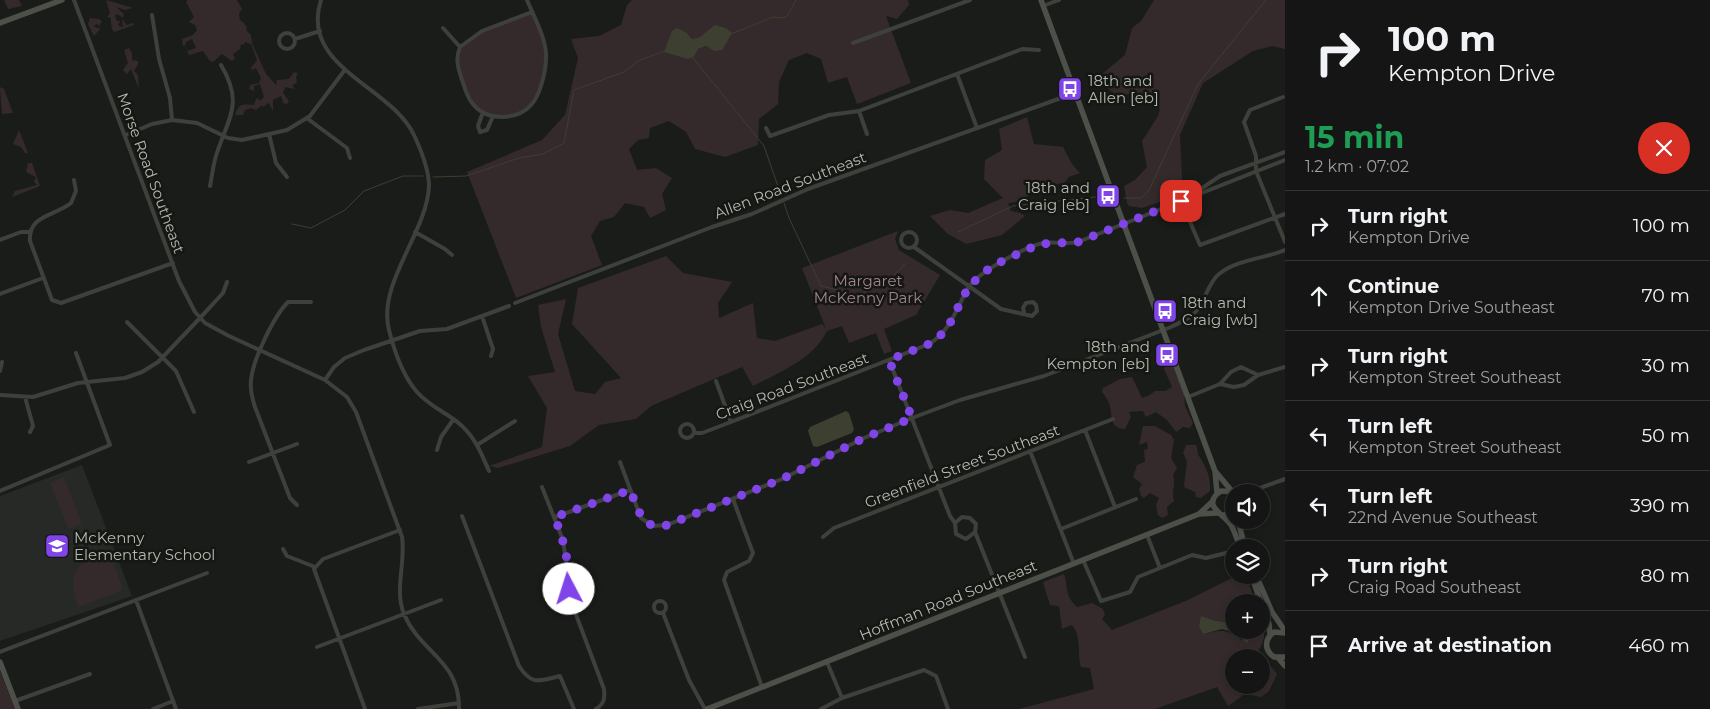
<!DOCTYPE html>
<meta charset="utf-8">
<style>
body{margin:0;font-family:Montserrat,sans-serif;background:#212222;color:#f1f3f6;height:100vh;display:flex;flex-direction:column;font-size:19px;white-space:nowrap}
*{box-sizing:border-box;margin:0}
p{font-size:16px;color:#9d9fa0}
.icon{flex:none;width:28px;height:28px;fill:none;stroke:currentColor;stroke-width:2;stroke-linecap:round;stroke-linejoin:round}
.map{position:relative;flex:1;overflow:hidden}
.sheet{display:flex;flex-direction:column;background:#141514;width:425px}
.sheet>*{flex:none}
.guide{background:#141514;color:#f1f3f6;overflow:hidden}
.tools{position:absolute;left:1225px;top:484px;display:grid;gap:10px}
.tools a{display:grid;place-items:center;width:45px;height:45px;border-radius:50%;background:#141514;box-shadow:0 2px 8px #0003,0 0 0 1px #333434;font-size:25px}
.pin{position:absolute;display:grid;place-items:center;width:42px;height:42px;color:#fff;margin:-21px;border-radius:10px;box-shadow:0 2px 8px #0006}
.me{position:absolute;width:55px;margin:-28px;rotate:355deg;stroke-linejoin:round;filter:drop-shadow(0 0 4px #0008)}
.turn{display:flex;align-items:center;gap:18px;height:105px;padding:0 20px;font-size:22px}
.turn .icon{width:65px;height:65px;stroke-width:2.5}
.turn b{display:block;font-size:35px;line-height:42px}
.round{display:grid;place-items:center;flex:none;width:52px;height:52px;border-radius:26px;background:#212222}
.overview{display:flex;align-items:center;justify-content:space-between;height:85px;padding:0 20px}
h1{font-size:30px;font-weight:700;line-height:38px;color:#1e9e55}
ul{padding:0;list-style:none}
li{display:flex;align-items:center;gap:15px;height:70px;padding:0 20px;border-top:1px solid #333434}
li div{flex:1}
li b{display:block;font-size:19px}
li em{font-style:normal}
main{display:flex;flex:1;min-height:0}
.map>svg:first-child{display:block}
.built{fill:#272926}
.green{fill:#342a2c;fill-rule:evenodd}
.water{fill:#3d3f30}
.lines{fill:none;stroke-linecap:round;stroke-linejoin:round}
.stream{stroke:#3d3f30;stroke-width:1}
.street{stroke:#3d403b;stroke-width:4}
.secondary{stroke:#4d5049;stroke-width:5.5}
.route{stroke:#8044e9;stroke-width:9;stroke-dasharray:0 16.2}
.labels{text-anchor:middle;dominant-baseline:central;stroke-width:5;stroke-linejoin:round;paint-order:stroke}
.poi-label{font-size:15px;fill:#b5baad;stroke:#151715;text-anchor:start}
.street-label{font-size:15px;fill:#b5baad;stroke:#151715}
.park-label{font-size:15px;fill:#a4858c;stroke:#151715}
</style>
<main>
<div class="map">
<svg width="1285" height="709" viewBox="0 0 1285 709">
<rect width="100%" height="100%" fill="#1a1c1a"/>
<path class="built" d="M82,465L132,596L0,641V496Z"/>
<path class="green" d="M4,0H19L22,6L8,9Z
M106,0L133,8L125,10L116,7L124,14L123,18L117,14L115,16L117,21H120L118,25L122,27L124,26L122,24L123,19L126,25L133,23L134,25L114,32L111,27L113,26L111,25V18L107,17L110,13Z
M188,0H237L242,9L239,14L240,20L243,22L247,27L246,30L251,35L252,43L266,74L276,85L277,80L289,79L294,72L298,73L296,77L297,83L292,85L295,89L285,87L283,93L289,101L287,104L283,103L281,96L273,100V111L269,103L263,107L262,105L256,110L251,108L245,110L243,115H235C238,103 243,104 254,105L256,99L258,98L260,101L264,97L260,84L254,86V91L249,89L250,85L259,83L261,78L256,68L252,70L251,68L257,60L251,44L245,42L244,45L241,44L240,49L233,54L235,58L232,61L222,54L213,62L210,61L203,51L189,55L187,51L196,48L192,39L186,42L185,46H183L182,39L193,35L197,30L195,25L189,22L194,17L186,2Z
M632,0H908L909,5L897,19L886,16L911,83L857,104L847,77L828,83L821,59L807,53L789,60L779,82L778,104L759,119L758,145L725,157L695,149L686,132L669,121L650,128L649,138L638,140L629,149L637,170L656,168L672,178L662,194L666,210L650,218L644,207L625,203L614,217L600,221L591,236L602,265L516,298L467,172L542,140L565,115L578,58L571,39L599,36L621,25L627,5ZM687,33L692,39L700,37L714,51L706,46L698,49L694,57L688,59L678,55Z
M1154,0H1285V49L1272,46L1253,51L1203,83L1180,135L1182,179L1178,190L1168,199L1142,208L1129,206L1127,203L1124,186L1135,180L1147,167L1142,141L1158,116L1160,109C1147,91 1140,91 1119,96C1108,90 1103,86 1103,73L1125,55L1132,28L1141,21Z
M532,12C547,55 549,56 535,100C524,119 488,122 474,106C470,102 457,68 457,63C457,59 459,51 460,48C469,33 516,19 532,12Z
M90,18L99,19L102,22L99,25L101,29L97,24L93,26L100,29L94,36L88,24Z
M129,48L132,53V60L138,61V64L134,71L138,75L139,89L131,69L127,74L123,70L128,63L124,50Z
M0,87L4,89L13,113L2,114Z
M1027,117L1034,144L1063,147L1072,164L1080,173L1069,177L1064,183L1040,186L1022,201L1008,203L1011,211L1020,213L1025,216L1002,235L966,244L948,234L930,216L950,210L968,213L1003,198L984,179L985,160L1002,150L999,129Z
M19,130L28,153H25L21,147L13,144Z
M28,163H32L40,186L12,197L15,191L37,185L34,182L36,177L26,172Z
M898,231L895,239L899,250L940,275L916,315L884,329L892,351L884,354L876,333L849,343L842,326L827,331C814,359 778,373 753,386L742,367L651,406L636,419L599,425L570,446L498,468L489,466L542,447L547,408L528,376L555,372L541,327L538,305L566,299L558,334L575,391L595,394L605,382L621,378L572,324L578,288L666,256L683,273L732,282L718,303L719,318L753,303L757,338L775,341L822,324L826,329L802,268Z
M1176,362L1184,394L1185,406L1193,423L1190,428L1183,427L1176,432L1167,420L1156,412L1146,417L1143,411L1129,412L1131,417L1125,429C1110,428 1112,417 1110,406C1109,401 1105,396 1102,392L1103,388L1120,379L1132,377L1142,398L1148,396L1155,391H1165L1172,387L1164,369L1166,364Z
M1143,426H1155L1171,435L1174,440L1171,458L1177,468L1173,475C1176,485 1171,492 1174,501L1167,507L1168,515L1162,518L1158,515L1156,505L1159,498L1150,493L1144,498L1141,496L1139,489L1142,484L1133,477L1137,465L1145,462L1144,450L1148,449L1147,442L1139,445Z
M1186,445H1196C1198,449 1197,454 1199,456C1206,466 1211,478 1210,491L1201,498L1196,497L1195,492L1184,487L1187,461L1183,453Z
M64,477L82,524L68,529L50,483Z
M103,549L112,558L122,587L121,591L78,607C67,577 76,562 103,549Z
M1064,574C1069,588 1063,593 1077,607L1092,603L1103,609L1105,615L1102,619L1112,630L1188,600L1238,575H1245L1256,602H1234V623L1216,621L1201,616L1203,634C1219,630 1228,628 1241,640L1250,635L1246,630H1261V616C1266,629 1266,640 1258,651L1277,674L1269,691L1261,697L1245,694L1228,706L1217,687L1155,709H1019L1094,689L1090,668L1081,667C1077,654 1082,636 1072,625L1062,629L1059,606L1050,605L1043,582ZM1234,658H1261V685H1234Z
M0,671L15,709H0Z"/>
<path class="water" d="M715,25L726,28L732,33L722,50L714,51L706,46L698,49L694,57L688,59L664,52L672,31L677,28L687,33L692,39L700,37Z
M846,411L849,413L854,429L852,433L817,447L813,446L808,431L810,427Z
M1201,616L1216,621L1234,623V630H1246L1251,635L1247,643L1233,632L1222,629L1203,634L1199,626Z"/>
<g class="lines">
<path class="stream" d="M731,34L773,17L783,18L787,16L796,0
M693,58L764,146L781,195
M433,177L466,176L519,158L543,154L564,143L574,90L624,72L638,61L664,51
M1124,198H1141L1149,190L1198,84L1266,0
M784,203L789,218L821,286L859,295L888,281L905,264
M292,224L311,228L345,210L364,191L403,176H423
M958,232L1013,206L1105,196"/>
<path class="street" d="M74,0L179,281L195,312L205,323L229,336L325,380L347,397L356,412L402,537C406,562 394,590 404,614C420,653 460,660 459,709
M321,0C299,67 391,86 414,135C421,150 429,169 429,186C427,233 377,283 389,330C394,350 403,376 417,392C430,407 448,413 462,426C476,439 482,455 489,471
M527,0C534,17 547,40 546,58C546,71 540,96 531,105C517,121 486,121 473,104C467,98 465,88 462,80C458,67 455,60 460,47L482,31L532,12
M1043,6L1059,0
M152,15L159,59L170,98L172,120
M443,28L460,47
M279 41a8 8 0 1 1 16 0a8 8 0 1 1-16 0Z
M295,39L320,31
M853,43L970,0
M957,74L977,128
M1283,97L1250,110L1244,122L1256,156V171L1285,242
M859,111L867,134
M483,112L478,126L480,132L487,130L493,116
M308,119L347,148L350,158
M766,128L770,136L829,115L859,111L1022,49L1039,50
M269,134L276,163L287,177
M126,135L152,124L172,120L197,123L228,138L242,140L287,130L310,116L344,71
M74,180L76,191L71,203C55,216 28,215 30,241L52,300L61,303L173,263
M210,186C212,176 213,166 216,156C227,119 245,105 221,65
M1189,197L1220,176L1285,152
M1181,201L1200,245L1285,214
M415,232L445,249L452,255
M901 240a8 8 0 1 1 16 0a8 8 0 1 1-16 0Z
M0,240L21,232H30
M914,247L1001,309L1032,316L1037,311L1036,305L1033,302L1026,303L1023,308L1024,312
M0,294L43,278
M515,303L712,227L752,214L808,189L1075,93
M482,316L493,349L491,356
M127,322L176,371L194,412
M889,360L950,516L955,523L956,534L966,539L975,532L976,524L970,518L962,517L955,523
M0,371L2,362
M325,380L334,367L345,358L364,350L420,331L447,329L509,306
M716,381L731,422
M1220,384L1231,372L1241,367L1258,375
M0,395L33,397L78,383L125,378L142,372L158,362L200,318L223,293L227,282
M25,397L33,426L30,432
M1188,397L1220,384L1234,387L1244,385L1258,375L1285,367
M680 431a7 7 0 1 1 14 0a7 7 0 1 1-14 0Z
M1085,430L1115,507
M694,433H702L731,422L929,344C950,332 956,309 968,288C978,272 1025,247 1043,243C1055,241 1066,245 1078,242L1285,160
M477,445L515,421
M437,450L441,437L453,420
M1030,451L1074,564
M249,462L297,444
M620,462L641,518L653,526L667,525L782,479L864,438L912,418L960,400L1044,376L1171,327C1180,322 1191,319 1197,310C1206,299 1208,283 1219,274C1238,259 1264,259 1285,250
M542,487L563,540L572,604L604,689C605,699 604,704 596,709
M0,491L110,445L76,353
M1239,492L1252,491L1285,479
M733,499L753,553L749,561L727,572L724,580L762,687
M297,505L290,498L255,407C252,398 250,389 251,380C253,359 274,316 288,302H311
M462,516L519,666C532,686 539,681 560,676L574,709
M555,517L630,490
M1061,529L1136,499
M975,532L1025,657
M1147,535L1160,568
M823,537L834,528L1113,419
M283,549L287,556L315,567
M1083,560L1101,601L1130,592L1138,577L1192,555L1206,558L1234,551
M136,600L176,709
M654 607a6 6 0 1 1 12 0a6 6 0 1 1-12 0Z
M663,613L689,680L705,709
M317,647L441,600
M0,652L207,573
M827,662L842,698
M15,701L90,674
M153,709L173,701
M365,709L314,569L323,559L400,530
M418,709L459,703
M821,709L842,698L924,670L936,676L948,709"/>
<path class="secondary" d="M1041,0L1215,471L1217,493
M0,23L62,0
M1215,471L1231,490
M1234,492L1221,491C1200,505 1224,514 1231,525C1235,532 1237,540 1241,548
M1199,514L1213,501
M1222,515L1234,514
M1238,520L1245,548
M1251,575L1269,624L1270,635
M1256,575L1272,612L1285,631
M1285,633L1274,632C1264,639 1264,650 1274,657H1285
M1279,659L1285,666
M0,662L18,709
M707,709L1199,514L1217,513"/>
</g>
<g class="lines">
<path class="route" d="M569,589L566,551L555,517L630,490C638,508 642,532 667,525L782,479L864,438L912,418L889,360L929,344L940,336L949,325L969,286L992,266L1039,244L1078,242L1181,201"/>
</g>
<defs>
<symbol id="bus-square" viewBox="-11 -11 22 22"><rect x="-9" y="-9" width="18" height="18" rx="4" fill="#8044e9" stroke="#151715"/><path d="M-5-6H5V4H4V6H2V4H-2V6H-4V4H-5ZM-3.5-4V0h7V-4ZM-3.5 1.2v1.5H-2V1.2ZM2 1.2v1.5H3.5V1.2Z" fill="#fff"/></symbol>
<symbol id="school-square" viewBox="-11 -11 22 22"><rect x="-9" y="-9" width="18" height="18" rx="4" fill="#8044e9" stroke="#151715"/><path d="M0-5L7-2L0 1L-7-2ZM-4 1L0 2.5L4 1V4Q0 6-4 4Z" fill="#fff"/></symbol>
</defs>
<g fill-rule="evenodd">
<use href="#bus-square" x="1056" y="75" width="28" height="28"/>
<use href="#bus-square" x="1094" y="182" width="28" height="28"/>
<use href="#bus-square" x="1151" y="297" width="28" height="28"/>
<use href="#bus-square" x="1153" y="341" width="28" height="28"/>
<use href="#school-square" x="43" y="532" width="28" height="28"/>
</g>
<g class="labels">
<g class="poi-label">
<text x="1088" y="80">18th and<tspan x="1088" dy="17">Allen [eb]</tspan></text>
<text x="1090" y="187" text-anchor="end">18th and<tspan x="1090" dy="17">Craig [eb]</tspan></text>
<text x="1182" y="302">18th and<tspan x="1182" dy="17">Craig [wb]</tspan></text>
<text x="1150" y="346" text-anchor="end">18th and<tspan x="1150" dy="17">Kempton [eb]</tspan></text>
<text x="74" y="537">McKenny<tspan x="74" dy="17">Elementary School</tspan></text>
</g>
<g class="street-label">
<text transform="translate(151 173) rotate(70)">Morse Road Southeast</text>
<text transform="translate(790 185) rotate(-21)">Allen Road Southeast</text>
<text transform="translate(792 386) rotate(-21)">Craig Road Southeast</text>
<text transform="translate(962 466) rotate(-21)">Greenfield Street Southeast</text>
<text transform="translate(948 600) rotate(-22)">Hoffman Road Southeast</text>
</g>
<g class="park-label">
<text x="868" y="280">Margaret<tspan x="868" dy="17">McKenny Park</tspan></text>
</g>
</g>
</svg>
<div class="tools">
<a><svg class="icon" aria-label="sound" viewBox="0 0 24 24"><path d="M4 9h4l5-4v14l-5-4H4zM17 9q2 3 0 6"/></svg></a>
<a><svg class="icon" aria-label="layers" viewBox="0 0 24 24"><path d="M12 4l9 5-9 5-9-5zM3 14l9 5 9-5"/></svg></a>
<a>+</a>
<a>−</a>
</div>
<div class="pin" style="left:1181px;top:201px;background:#d93025"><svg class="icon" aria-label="arrive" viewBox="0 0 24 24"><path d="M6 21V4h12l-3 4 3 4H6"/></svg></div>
<svg class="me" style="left:569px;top:589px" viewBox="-20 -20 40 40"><circle r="19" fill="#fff"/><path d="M0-13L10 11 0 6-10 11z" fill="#8044e9"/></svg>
</div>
<section class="sheet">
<div class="guide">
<div class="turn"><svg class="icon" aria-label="right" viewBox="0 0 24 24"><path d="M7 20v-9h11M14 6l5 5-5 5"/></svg><div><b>100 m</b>Kempton Drive</div></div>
</div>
<div class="overview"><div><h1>15 min</h1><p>1.2 km · 07:02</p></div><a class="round" style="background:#d93025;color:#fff"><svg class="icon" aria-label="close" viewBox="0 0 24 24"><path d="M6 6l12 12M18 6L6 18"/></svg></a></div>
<ul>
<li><svg class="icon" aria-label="right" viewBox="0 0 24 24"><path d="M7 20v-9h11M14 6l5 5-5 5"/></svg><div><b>Turn right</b><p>Kempton Drive</p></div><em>100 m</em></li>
<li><svg class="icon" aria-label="ahead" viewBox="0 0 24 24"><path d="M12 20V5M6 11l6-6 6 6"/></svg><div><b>Continue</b><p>Kempton Drive Southeast</p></div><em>70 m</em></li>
<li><svg class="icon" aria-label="right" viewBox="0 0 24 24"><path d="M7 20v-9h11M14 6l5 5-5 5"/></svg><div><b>Turn right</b><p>Kempton Street Southeast</p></div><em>30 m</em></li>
<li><svg class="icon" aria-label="left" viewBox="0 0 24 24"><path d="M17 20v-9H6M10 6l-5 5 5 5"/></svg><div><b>Turn left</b><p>Kempton Street Southeast</p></div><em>50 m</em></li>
<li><svg class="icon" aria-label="left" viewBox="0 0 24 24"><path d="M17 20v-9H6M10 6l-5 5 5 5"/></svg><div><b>Turn left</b><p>22nd Avenue Southeast</p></div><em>390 m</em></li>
<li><svg class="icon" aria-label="right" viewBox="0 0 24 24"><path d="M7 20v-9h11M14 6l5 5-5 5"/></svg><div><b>Turn right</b><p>Craig Road Southeast</p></div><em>80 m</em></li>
<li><svg class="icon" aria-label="arrive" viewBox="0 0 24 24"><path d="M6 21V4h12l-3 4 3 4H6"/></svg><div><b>Arrive at destination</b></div><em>460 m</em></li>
</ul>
</section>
</main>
